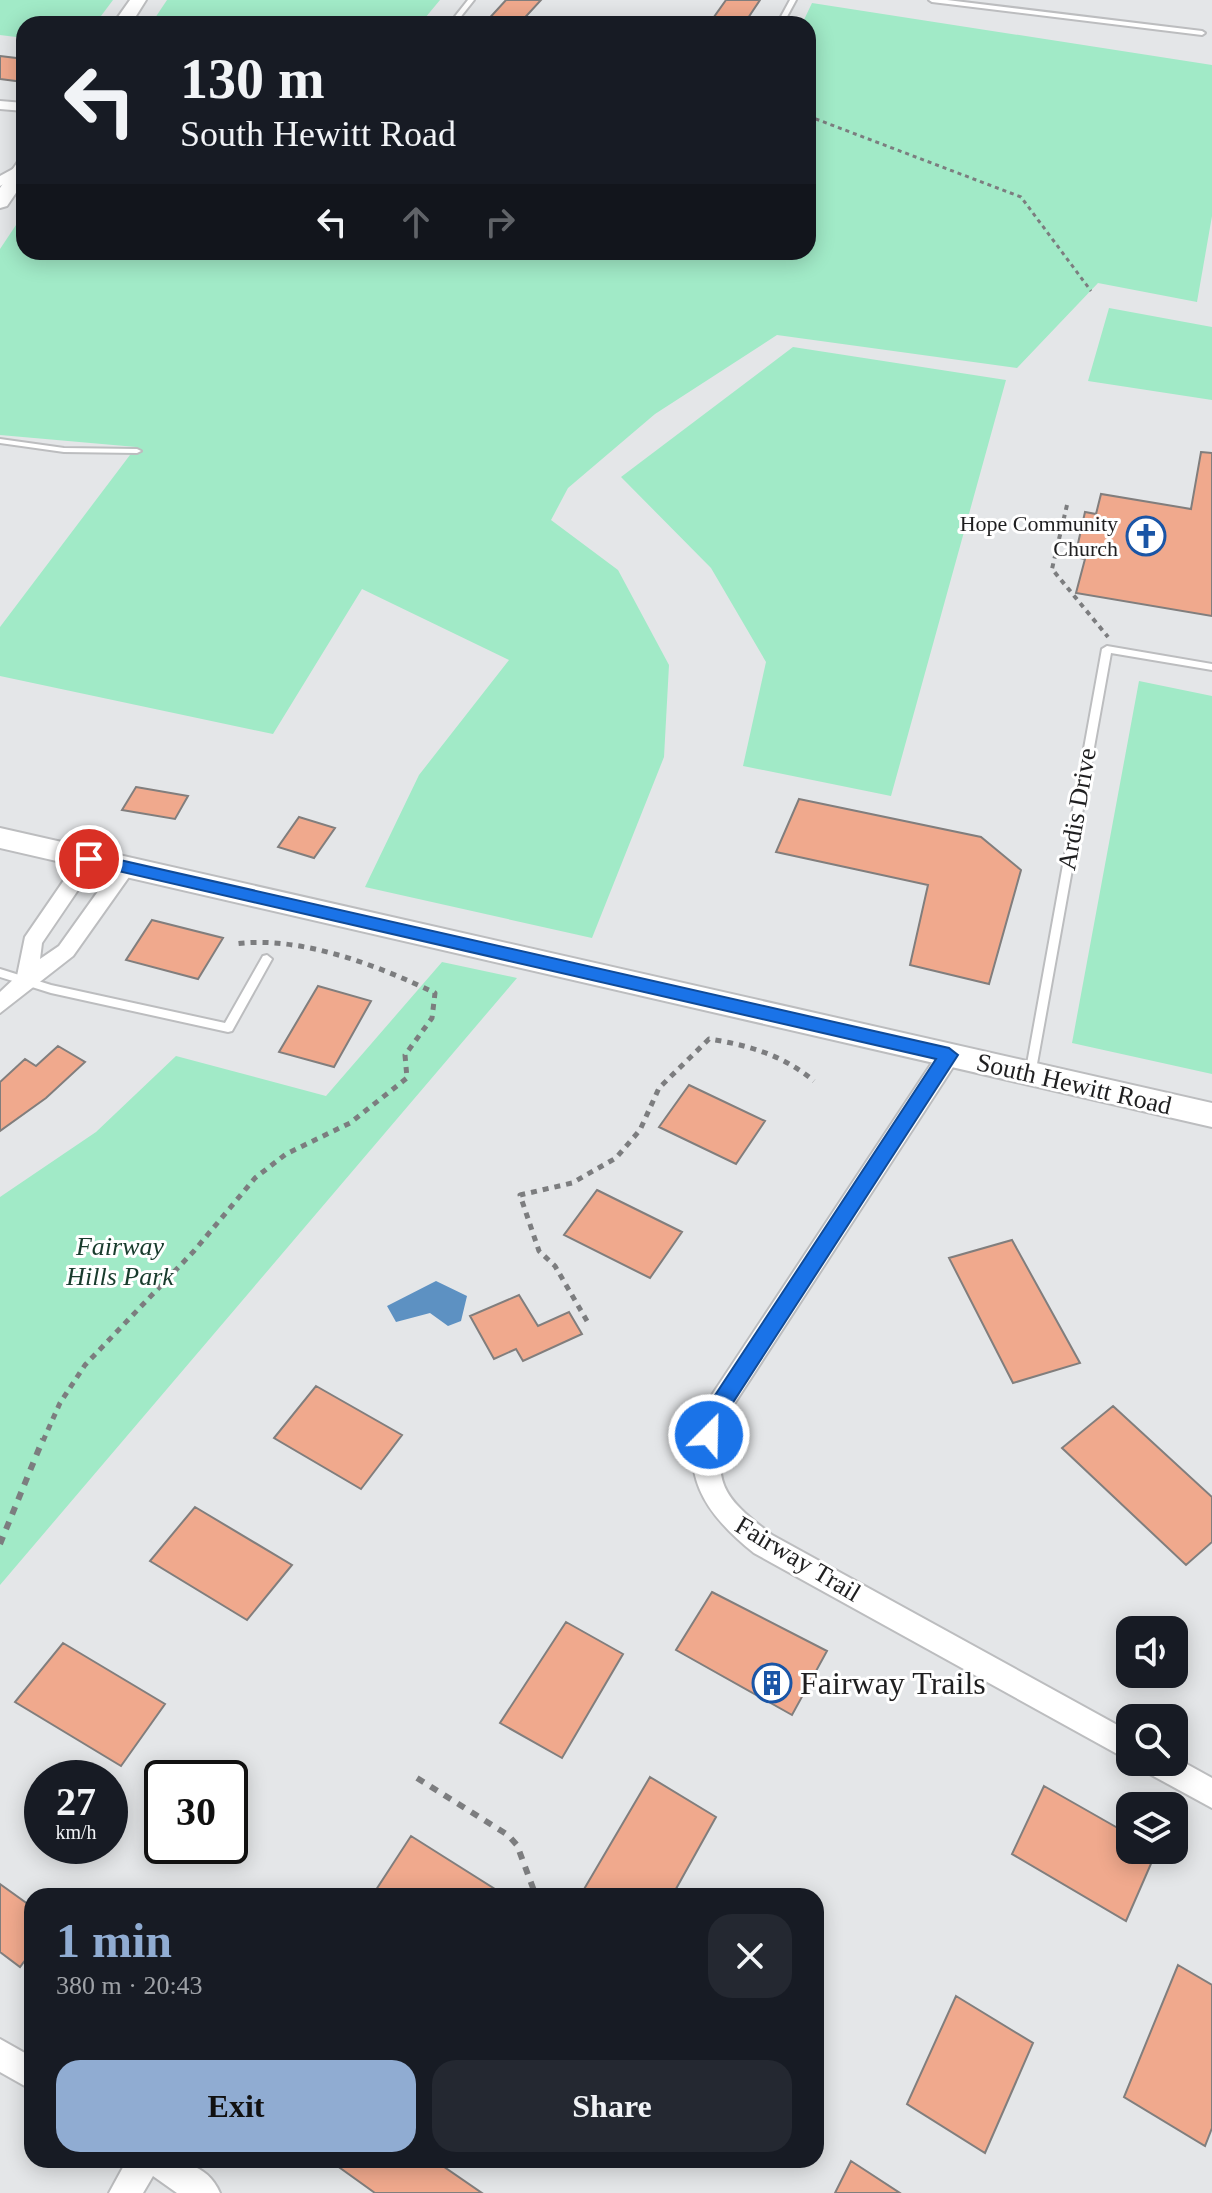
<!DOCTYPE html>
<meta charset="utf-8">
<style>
body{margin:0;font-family:"Times New Roman",serif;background:#242831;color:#f1f3f6;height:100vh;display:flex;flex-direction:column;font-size:30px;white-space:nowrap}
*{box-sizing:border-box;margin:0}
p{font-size:26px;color:#9ea1a6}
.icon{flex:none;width:44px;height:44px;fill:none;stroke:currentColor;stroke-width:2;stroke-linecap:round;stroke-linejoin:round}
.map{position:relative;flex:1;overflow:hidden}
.details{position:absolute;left:24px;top:1888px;width:800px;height:280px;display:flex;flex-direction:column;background:#171b24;border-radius:24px;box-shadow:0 4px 20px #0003}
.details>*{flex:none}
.hud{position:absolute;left:16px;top:16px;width:800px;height:244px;border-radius:24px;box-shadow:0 4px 20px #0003;background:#171b24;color:#f1f3f6;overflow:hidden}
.tools{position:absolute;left:1116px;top:1616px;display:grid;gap:16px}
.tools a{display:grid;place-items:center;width:72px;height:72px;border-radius:16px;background:#171b24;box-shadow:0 4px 20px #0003;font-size:40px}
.speed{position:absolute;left:24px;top:1760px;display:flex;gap:16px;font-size:40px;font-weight:700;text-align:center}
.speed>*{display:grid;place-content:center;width:104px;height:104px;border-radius:50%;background:#171b24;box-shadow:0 4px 20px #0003;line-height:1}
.speed small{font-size:20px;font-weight:400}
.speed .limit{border:4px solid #111;border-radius:12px;background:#fff;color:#111}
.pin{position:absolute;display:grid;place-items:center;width:68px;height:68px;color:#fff;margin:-34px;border:4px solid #fff;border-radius:50%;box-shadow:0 2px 8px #0007}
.me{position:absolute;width:88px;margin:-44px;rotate:23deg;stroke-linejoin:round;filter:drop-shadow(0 0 6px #0008)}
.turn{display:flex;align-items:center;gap:28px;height:168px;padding:0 32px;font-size:36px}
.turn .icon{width:104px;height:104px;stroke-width:2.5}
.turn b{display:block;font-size:56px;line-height:68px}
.lanes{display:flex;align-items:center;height:76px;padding:0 32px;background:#0003;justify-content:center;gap:40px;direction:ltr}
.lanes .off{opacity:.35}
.round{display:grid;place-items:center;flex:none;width:84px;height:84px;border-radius:24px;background:#242831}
.head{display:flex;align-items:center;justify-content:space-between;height:136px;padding:0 32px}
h1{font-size:48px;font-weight:700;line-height:60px;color:#90acd2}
.cta{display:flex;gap:16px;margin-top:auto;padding:16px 32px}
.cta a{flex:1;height:92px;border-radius:24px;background:#90acd2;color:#111;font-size:32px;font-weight:700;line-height:92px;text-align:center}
.cta a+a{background:#242831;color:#f1f3f6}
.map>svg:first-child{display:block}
.green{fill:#a1eac7}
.water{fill:#5d91c2}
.building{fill:#f0a98d;stroke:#817e7d;stroke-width:2}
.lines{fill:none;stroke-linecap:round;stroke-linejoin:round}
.lane-casing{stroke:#bcbdbf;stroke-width:4}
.street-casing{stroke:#bcbdbf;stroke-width:4}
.secondary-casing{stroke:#bcbdbf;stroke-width:4}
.path-far3{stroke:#7c7d7f;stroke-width:3;stroke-dasharray:4 4;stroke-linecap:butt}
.path-far2{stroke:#7c7d7f;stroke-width:4;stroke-dasharray:5 5;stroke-linecap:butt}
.path-far1{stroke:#7c7d7f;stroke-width:5;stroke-dasharray:6 6;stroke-linecap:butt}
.path{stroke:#7c7d7f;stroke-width:6;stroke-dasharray:8 8;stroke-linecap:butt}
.lane{fill:#fff;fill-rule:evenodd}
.street{fill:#fff;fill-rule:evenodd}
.secondary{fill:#fff;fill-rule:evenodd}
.route{fill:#1a73e8;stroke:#114b97;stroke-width:2}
.labels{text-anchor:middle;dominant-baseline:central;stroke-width:6;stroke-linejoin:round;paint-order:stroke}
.far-poi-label{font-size:22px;fill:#1f1f20;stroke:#fff;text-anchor:end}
.street-label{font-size:26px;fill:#1f1f20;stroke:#fff}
.park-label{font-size:26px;font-style:italic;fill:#183b2c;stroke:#fff}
.near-poi-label{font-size:32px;fill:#1f1f20;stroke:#fff;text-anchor:start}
</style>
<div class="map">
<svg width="1212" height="2193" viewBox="0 0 1212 2193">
<rect width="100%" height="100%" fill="#e4e6e8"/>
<path class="green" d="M0,0H113L95,24H24V38L0,35Z
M167,0H440L420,24H151Z
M812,3L1212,65V216L1197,302L1098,283L1017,368L777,335L655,414L568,488L551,520L618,570L669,665L664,757L592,938L365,887L419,775L509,660L362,589L273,734L0,676V627L136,447L0,435V249L24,213V252H808V24H802Z
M1109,308L1212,327V400L1088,381Z
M793,347L1006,380L891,796L743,766L766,662L711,568L621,477Z
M1139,681L1212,696V1074L1072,1043Z
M442,962L517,978L0,1585V1197L96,1132L176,1056L326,1096Z"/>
<path class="water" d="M436,1281L467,1296L461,1321L448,1326L430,1313L396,1322L387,1306Z"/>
<path class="building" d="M506,0H541L519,24H484Z
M726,0H760L744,24H709Z
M0,56L24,59V82L0,79Z
M1201,452L1212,453V616L1076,593L1085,559L1075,557L1085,512L1096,514L1101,494L1191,509Z
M136,787L188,796L175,819L122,810Z
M799,799L981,837L1021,870L989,984L910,965L928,885L776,852Z
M299,817L335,828L314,858L278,847Z
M152,920L223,938L198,979L126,960Z
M318,986L371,1001L334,1067L279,1052Z
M58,1046L85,1062L46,1098L0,1131V1082L25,1059L36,1066Z
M689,1085L765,1121L736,1164L659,1127Z
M597,1190L682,1232L650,1278L564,1235Z
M1012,1240L1080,1363L1013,1383L949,1258Z
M519,1295L538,1326L569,1312L582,1334L523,1361L516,1349L494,1359L470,1316Z
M316,1386L402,1435L361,1489L274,1438Z
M1113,1406L1212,1497V1542L1186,1565L1062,1448Z
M195,1507L292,1565L247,1620L150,1561Z
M712,1592L827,1651L792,1715L676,1650Z
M566,1622L623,1654L562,1758L500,1723Z
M63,1643L165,1704L121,1766L15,1702Z
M650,1777L716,1817L672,1896H580Z
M1044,1786L1130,1835V1850H1157L1126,1921L1012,1854Z
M411,1836L506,1896H372Z
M0,1884L32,1907V1951L20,1967L0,1952Z
M1178,1965L1212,1985V2128L1205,2146L1124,2097Z
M956,1996L1033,2043L985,2153L907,2104Z
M329,2160H434L482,2193H375Z
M851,2161L900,2193H835Z"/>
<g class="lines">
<defs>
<path id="lane" d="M468,0H474L455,24H449Z
M790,0H796L783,24H777Z
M929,0H947L1202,31L1205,33L1202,35L932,2Z
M0,439L64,448L137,449L141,451L137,453L64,452L0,443Z
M1107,646L1212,664V670L1111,653L1035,1075L1034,1078H1026L1025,1075L1102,649Z
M267,955L272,959L232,1031L228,1032L51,993L0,977V969L51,985L225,1023L263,956Z"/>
<path id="street" d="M0,101L24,103V111L0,109Z
M24,163V173L0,186V176Z
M89,852L99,859L42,943L40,959L59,946L119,862L126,860L136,867L73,956L0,1013V992L17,976L25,937L82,854Z
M949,1047L957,1049L960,1055L957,1061L725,1418C713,1484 720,1495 772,1535L1130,1732V1761L754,1553C705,1514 675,1471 704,1407L941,1049Z
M1174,1757L1212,1778V1808L1146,1772L1142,1762H1174Z
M0,2039L32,2057V2090L0,2072Z
M127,2160C161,2160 204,2155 220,2193H177L153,2176L143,2193H109Z"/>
<path id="secondary" d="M130,0H146L131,24H113Z
M24,161V181L7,206L0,208V188L17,163Z
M0,828L1212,1103V1127L0,848Z"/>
</defs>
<use href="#lane" class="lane-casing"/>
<use href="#street" class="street-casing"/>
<use href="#secondary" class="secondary-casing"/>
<path class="path-far3" d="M808,116L1021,197L1091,291"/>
<path class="path-far2" d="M1067,505L1052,569L1108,637"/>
<path class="path-far1" d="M587,1321L555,1266L539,1251L520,1195L572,1183L616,1158L640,1130L659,1088L709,1039C748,1045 783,1055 814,1081
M43,1441L60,1403L85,1365L194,1251L255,1178L286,1154L350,1123L407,1078L405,1055L432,1018L435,993C377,965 299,935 234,944"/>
<path class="path" d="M0,1544L43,1439
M417,1778L508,1835L517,1845L536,1896"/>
<use href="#lane" class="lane"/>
<use href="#street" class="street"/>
<use href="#secondary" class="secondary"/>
</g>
<path class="route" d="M89,853L949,1048L958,1055L723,1418L716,1442L709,1444L701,1442L698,1435L706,1409L936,1059L83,863L81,859Z"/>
<defs>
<symbol id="church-ring" viewBox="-11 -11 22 22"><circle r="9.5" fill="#fff" stroke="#1a55a6" stroke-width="1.5"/><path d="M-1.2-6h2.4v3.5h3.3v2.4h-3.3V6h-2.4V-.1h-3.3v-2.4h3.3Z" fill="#1a55a6"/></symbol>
<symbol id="building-ring" viewBox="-11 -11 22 22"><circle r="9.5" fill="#fff" stroke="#1a55a6" stroke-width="1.5"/><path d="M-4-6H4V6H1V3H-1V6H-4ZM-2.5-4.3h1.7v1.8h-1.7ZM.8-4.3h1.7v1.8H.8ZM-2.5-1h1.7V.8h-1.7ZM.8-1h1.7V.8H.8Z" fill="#1a55a6"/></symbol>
</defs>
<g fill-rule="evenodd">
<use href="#church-ring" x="1124" y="514" width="44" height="44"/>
<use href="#building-ring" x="750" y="1661" width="44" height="44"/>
</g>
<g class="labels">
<g class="far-poi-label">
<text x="1118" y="523">Hope Community<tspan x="1118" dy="25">Church</tspan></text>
</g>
<g class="street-label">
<text transform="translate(1077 809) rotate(-80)">Ardis Drive</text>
<text transform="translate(1074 1084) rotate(13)">South Hewitt Road</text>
<text transform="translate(798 1559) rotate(31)">Fairway Trail</text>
</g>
<g class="park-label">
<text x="120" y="1246">Fairway<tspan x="120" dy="30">Hills Park</tspan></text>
</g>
<g class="near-poi-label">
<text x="800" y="1683">Fairway Trails</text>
</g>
</g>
</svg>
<div class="tools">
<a><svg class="icon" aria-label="sound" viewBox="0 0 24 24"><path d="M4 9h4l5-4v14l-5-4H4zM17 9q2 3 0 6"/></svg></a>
<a><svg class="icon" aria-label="search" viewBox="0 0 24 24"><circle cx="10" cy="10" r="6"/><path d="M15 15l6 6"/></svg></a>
<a><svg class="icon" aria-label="layers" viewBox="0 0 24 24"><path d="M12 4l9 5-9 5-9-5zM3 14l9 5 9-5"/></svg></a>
</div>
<div class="speed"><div>27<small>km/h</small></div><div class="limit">30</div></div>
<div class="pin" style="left:89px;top:859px;background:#d93025"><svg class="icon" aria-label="arrive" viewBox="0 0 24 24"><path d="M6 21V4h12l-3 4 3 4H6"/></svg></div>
<svg class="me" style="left:709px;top:1435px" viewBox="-20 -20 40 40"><circle r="17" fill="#1a73e8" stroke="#fff" stroke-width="3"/><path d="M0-11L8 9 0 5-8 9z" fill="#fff"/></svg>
<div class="hud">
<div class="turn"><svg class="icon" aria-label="left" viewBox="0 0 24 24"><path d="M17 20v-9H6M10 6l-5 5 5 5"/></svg><div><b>130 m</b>South Hewitt Road</div></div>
<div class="lanes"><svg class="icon" aria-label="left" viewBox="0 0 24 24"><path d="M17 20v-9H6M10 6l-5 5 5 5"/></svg><svg class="icon off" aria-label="ahead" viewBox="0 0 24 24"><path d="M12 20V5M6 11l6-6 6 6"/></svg><svg class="icon off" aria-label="right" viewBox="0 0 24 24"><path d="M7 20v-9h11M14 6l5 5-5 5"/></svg></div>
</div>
<section class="details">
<div class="head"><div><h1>1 min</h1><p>380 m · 20:43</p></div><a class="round"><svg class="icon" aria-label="close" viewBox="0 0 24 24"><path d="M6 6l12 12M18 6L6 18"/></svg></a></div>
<div class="cta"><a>Exit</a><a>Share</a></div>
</section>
</div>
